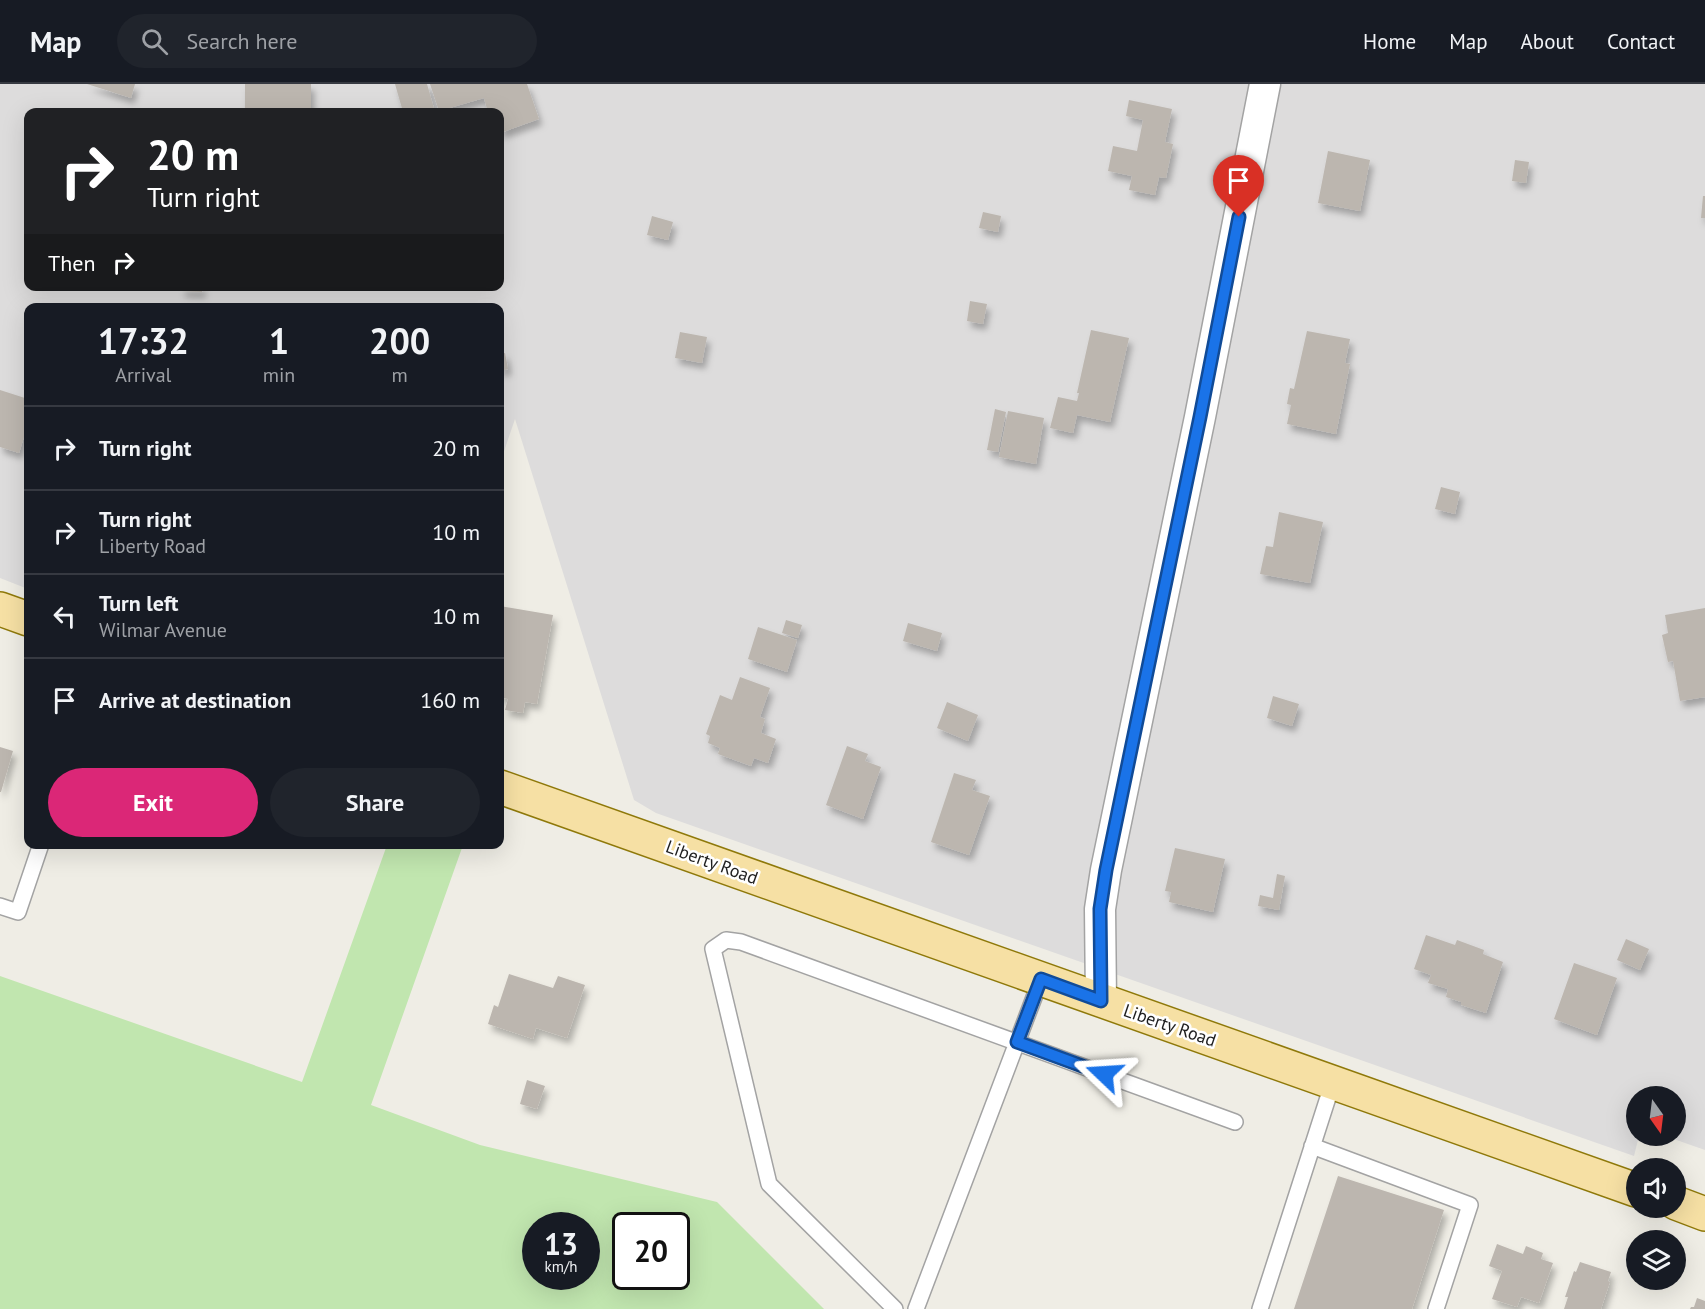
<!DOCTYPE html>
<style>
body{margin:0;font-family:"PT Sans",sans-serif;background:#20242c;color:#f1f3f6;height:100vh;display:flex;flex-direction:column;font-size:22px;white-space:nowrap}
*{box-sizing:border-box;margin:0}
p{font-size:20px;color:#9ea1a6}
.icon{flex:none;width:33px;height:33px;fill:none;stroke:currentColor;stroke-width:2;stroke-linecap:round;stroke-linejoin:round}
.map{position:relative;flex:1;overflow:hidden}
.sheet{position:absolute;left:24px;top:219px;width:480px;height:546px;display:flex;flex-direction:column;background:#171b24;border-radius:12px;box-shadow:0 6px 24px #0002}
.sheet>*{flex:none}
.guide{position:absolute;left:24px;top:24px;width:480px;height:183px;border-radius:12px;box-shadow:0 6px 24px #0002;background:#202124;color:#fff;overflow:hidden}
.needle{width:39px;rotate:166deg}
.fabs{position:absolute;left:1626px;top:1002px;display:grid;gap:12px}
.fabs a{display:grid;place-items:center;width:60px;height:60px;border-radius:50%;background:#171b24;box-shadow:0 6px 24px #0002;font-size:30px}
.speed{position:absolute;left:522px;top:1128px;display:flex;gap:12px;font-size:30px;font-weight:700;text-align:center}
.speed>*{display:grid;place-content:center;width:78px;height:78px;border-radius:50%;background:#171b24;box-shadow:0 6px 24px #0002;line-height:1}
.speed small{font-size:15px;font-weight:400}
.speed .limit{border:3px solid #111;border-radius:9px;background:#fff;color:#111}
.pin{position:absolute;display:grid;place-items:center;width:51px;height:51px;color:#fff;margin:-62px -26px;border-radius:50% 50% 50% 0;rotate:-45deg;box-shadow:0 0 6px #0007}
.pin .icon{rotate:45deg}
.me{position:absolute;width:66px;margin:-33px;rotate:290deg;stroke-linejoin:round;filter:drop-shadow(0 0 4px #0008)}
.turn{display:flex;align-items:center;gap:21px;height:126px;padding:0 24px;font-size:27px}
.turn .icon{width:78px;height:78px;stroke-width:2.5}
.turn b{display:block;font-size:42px;line-height:51px}
.then{display:flex;align-items:center;height:57px;padding:0 24px;background:#0003;gap:12px;font-size:22px}
.eta{display:flex;justify-content:space-evenly;align-items:center;height:102px;text-align:center}
.eta b{font-size:36px;font-weight:600;line-height:42px}
.action{display:flex;gap:12px;margin-top:auto;padding:12px 24px}
.action a{flex:1;height:69px;border-radius:36px;background:#db2777;color:#fff;font-size:24px;font-weight:600;line-height:69px;text-align:center}
.action a+a{background:#20242c;color:#f1f3f6}
ul{padding:0;list-style:none}
li{display:flex;align-items:center;gap:18px;height:84px;padding:0 24px;border-top:2px solid #363941}
li div{flex:1}
li b{display:block;font-size:22px}
li em{font-style:normal}
header{display:flex;align-items:center;gap:36px;box-sizing:border-box;height:84px;padding:0 30px;background:#171b24;border-bottom:2px solid #363941}
header strong{font-size:28px}
nav{display:flex;gap:33px;margin-inline-start:auto;font-size:21px}
.search{width:420px;height:54px;background:#20242c;display:flex;align-items:center;gap:15px;box-sizing:border-box;padding:0 21px;border-radius:33px;color:#9ea1a6;font-size:22px}
.map>svg:first-child{display:block}
.residential{fill:#dddcdc;fill-rule:evenodd}
.grass{fill:#c1e6af;fill-rule:evenodd}
.building{fill:#bcb6af;filter:url(#shadow)}
.lines{fill:none;stroke-linecap:round;stroke-linejoin:round}
.lane-casing{stroke:#a3a3a3;stroke-width:18}
.street-casing{stroke:#a3a3a3;stroke-width:33}
.primary-casing{stroke:#8f790a;stroke-width:36}
.lane{stroke:#fff;stroke-width:15}
.street{stroke:#fff;stroke-width:30}
.primary{stroke:#f6e0a4;stroke-width:33}
.route-casing{stroke:#114b97;stroke-width:15}
.route{stroke:#1a73e8;stroke-width:10}
.labels{text-anchor:middle;dominant-baseline:central;stroke-width:5;stroke-linejoin:round;paint-order:stroke}
.street-label{font-size:18px;fill:#1f1f1f;stroke:#fff}
</style>
<header>
<strong>Map</strong>
<div class="search"><svg class="icon" aria-label="search" viewBox="0 0 24 24"><circle cx="10" cy="10" r="6"/><path d="M15 15l6 6"/></svg>Search here</div>
<nav><a>Home</a><a>Map</a><a>About</a><a>Contact</a></nav>
</header>
<div class="map">
<svg width="1705" height="1225" viewBox="0 0 1705 1225">
<defs>
<filter id="shadow"><feDropShadow dx="3.5" dy="6" stdDeviation="3" flood-color="#0004"/></filter>
</defs>
<rect width="100%" height="100%" fill="#efede5"/>
<path class="residential" d="M0,0H1705V1066L1665,1052H1676V1012H1636V1052H1639L1634,1072L656,729L634,716L515,335L500,379V224H28V505L0,494ZM28,28H500V202H28Z"/>
<path class="grass" d="M387,761H463L371,1021L480,1061L717,1118L824,1225H0V892L302,998ZM536,1142H586V1192H536ZM626,1142H676V1192H626Z"/>
<path class="building" d="M87,0H135L131,14Z
M245,0H311V28H245Z
M395,0H427L435,28H403Z
M430,0H527L539,35L500,49V28H477L487,25L484,14L439,27Z
M1129,16L1172,25L1165,58L1173,60L1166,94L1159,93L1155,111L1129,106L1132,92L1108,87L1113,62L1137,67L1143,36L1126,32Z
M1328,67L1370,76L1360,127L1318,119Z
M1515,76L1529,78L1526,99L1512,97Z
M1703,112H1705V134H1701Z
M983,128L1001,132L998,148L979,144Z
M652,132L673,138L668,156L647,151Z
M182,202H203L202,208L181,207Z
M970,217L987,220L983,240L967,237Z
M1091,246L1129,254L1110,338L1077,331L1073,349L1050,344L1058,313L1077,317L1079,309H1077Z
M1307,247L1350,255L1345,279L1350,280L1336,350L1287,340L1291,321L1287,320L1290,304L1294,305Z
M680,248L707,253L702,279L675,274Z
M505,269L508,285L500,287V270Z
M0,306L28,315V340L19,369L0,363Z
M995,325L1006,328L998,368L987,366Z
M1008,327L1044,334L1036,380L999,373Z
M1441,403L1460,408L1455,430L1435,425Z
M1279,428L1323,438L1310,499L1260,490L1266,462L1273,463Z
M500,522L553,531L537,620L525,618L523,629L505,626L508,615L500,613Z
M1705,524V613L1680,617L1673,577L1668,578L1662,551L1668,549L1665,531Z
M786,536L802,541L798,554L782,549Z
M908,539L942,549L937,567L903,557Z
M758,543L797,556L787,588L748,575Z
M740,593L770,604L760,633L765,635L761,649L776,655L768,679L754,674L751,682L718,670L720,664L708,659L710,652L706,650L720,611L732,616Z
M1273,612L1299,620L1292,642L1267,634Z
M947,618L978,631L968,657L937,644Z
M847,662L868,670L865,677L881,683L863,735L826,721Z
M0,663L13,667L1,708H0Z
M954,689L976,696L972,706L990,712L969,771L931,758Z
M1175,764L1225,775L1213,828L1169,818L1171,808L1165,807Z
M1277,790L1285,792L1279,826L1258,822L1260,811L1273,814Z
M1426,851L1455,861L1457,856L1484,866L1483,870L1503,878L1486,929L1461,921V918L1446,913L1448,905L1428,899L1431,891L1414,885Z
M1626,855L1649,865L1640,886L1617,876Z
M1574,879L1617,894L1597,951L1554,935Z
M509,890L553,904L558,892L585,901L567,954L536,944L533,955L488,940L494,921L498,923Z
M527,996L545,1002L537,1025L520,1020Z
M1338,1092L1444,1126L1412,1225H1294Z
M1497,1160L1523,1170L1526,1162L1543,1169L1541,1175L1553,1179L1539,1219L1521,1213L1517,1223L1492,1215L1502,1187L1489,1182Z
M1580,1178L1611,1188L1608,1197L1610,1198L1601,1225H1564L1568,1213H1565L1574,1187L1576,1188Z
M1697,1214L1705,1217V1225H1690L1691,1223H1694Z"/>
<g class="lines">
<defs>
<path id="lane" d="M0,822L18,828L41,760
M1312,1062L1470,1121L1436,1225
M895,1225L769,1100L713,865L726,856L741,858L1235,1038
M916,1225L1041,895
M1260,1225L1333,998"/>
<path id="street" d="M1101,917L1100,825L1106,786L1200,333L1265,0"/>
<path id="primary" d="M0,525L28,535
M500,703L1636,1106
M1676,1119L1705,1130"/>
</defs>
<use href="#lane" class="lane-casing"/>
<use href="#street" class="street-casing"/>
<use href="#primary" class="primary-casing"/>
<use href="#lane" class="lane"/>
<use href="#street" class="street"/>
<use href="#primary" class="primary"/>
</g>
<g class="lines">
<defs>
<path id="route" d="M1104,990L1017,958L1041,895L1101,917L1100,825L1106,786L1200,333L1239,133"/>
</defs>
<use href="#route" class="route-casing"/>
<use href="#route" class="route"/>
</g>
<g class="labels">
<g class="street-label">
<text transform="translate(712 778) rotate(20)">Liberty Road</text>
<text transform="translate(1170 941) rotate(19)">Liberty Road</text>
</g>
</g>
</svg>
<div class="fabs">
<a><svg class="needle" viewBox="-14 -14 28 28"><path d="M0-13l5 13h-10z" fill="#e53935"/><path d="M0 13l5-13h-10z" fill="#9ea1a6"/></svg></a>
<a><svg class="icon" aria-label="sound" viewBox="0 0 24 24"><path d="M4 9h4l5-4v14l-5-4H4zM17 9q2 3 0 6"/></svg></a>
<a><svg class="icon" aria-label="layers" viewBox="0 0 24 24"><path d="M12 4l9 5-9 5-9-5zM3 14l9 5 9-5"/></svg></a>
</div>
<div class="speed"><div>13<small>km/h</small></div><div class="limit">20</div></div>
<div class="pin" style="left:1239px;top:133px;background:#d93025"><svg class="icon" aria-label="arrive" viewBox="0 0 24 24"><path d="M6 21V4h12l-3 4 3 4H6"/></svg></div>
<svg class="me" style="left:1104px;top:990px" viewBox="-20 -20 40 40"><path d="M0-17L14 15 0 8-14 15z" fill="#1a73e8" stroke="#fff" stroke-width="4"/></svg>
<div class="guide">
<div class="turn"><svg class="icon" aria-label="right" viewBox="0 0 24 24"><path d="M7 20v-9h11M14 6l5 5-5 5"/></svg><div><b>20 m</b>Turn right</div></div>
<div class="then">Then<svg class="icon" aria-label="right" viewBox="0 0 24 24"><path d="M7 20v-9h11M14 6l5 5-5 5"/></svg></div>
</div>
<section class="sheet">
<div class="eta">
<div><b>17:32</b><p>Arrival</p></div>
<div><b>1</b><p>min</p></div>
<div><b>200</b><p>m</p></div>
</div>
<ul>
<li><svg class="icon" aria-label="right" viewBox="0 0 24 24"><path d="M7 20v-9h11M14 6l5 5-5 5"/></svg><div><b>Turn right</b></div><em>20 m</em></li>
<li><svg class="icon" aria-label="right" viewBox="0 0 24 24"><path d="M7 20v-9h11M14 6l5 5-5 5"/></svg><div><b>Turn right</b><p>Liberty Road</p></div><em>10 m</em></li>
<li><svg class="icon" aria-label="left" viewBox="0 0 24 24"><path d="M17 20v-9H6M10 6l-5 5 5 5"/></svg><div><b>Turn left</b><p>Wilmar Avenue</p></div><em>10 m</em></li>
<li><svg class="icon" aria-label="arrive" viewBox="0 0 24 24"><path d="M6 21V4h12l-3 4 3 4H6"/></svg><div><b>Arrive at destination</b></div><em>160 m</em></li>
</ul>
<div class="action"><a>Exit</a><a>Share</a></div>
</section>
</div>
